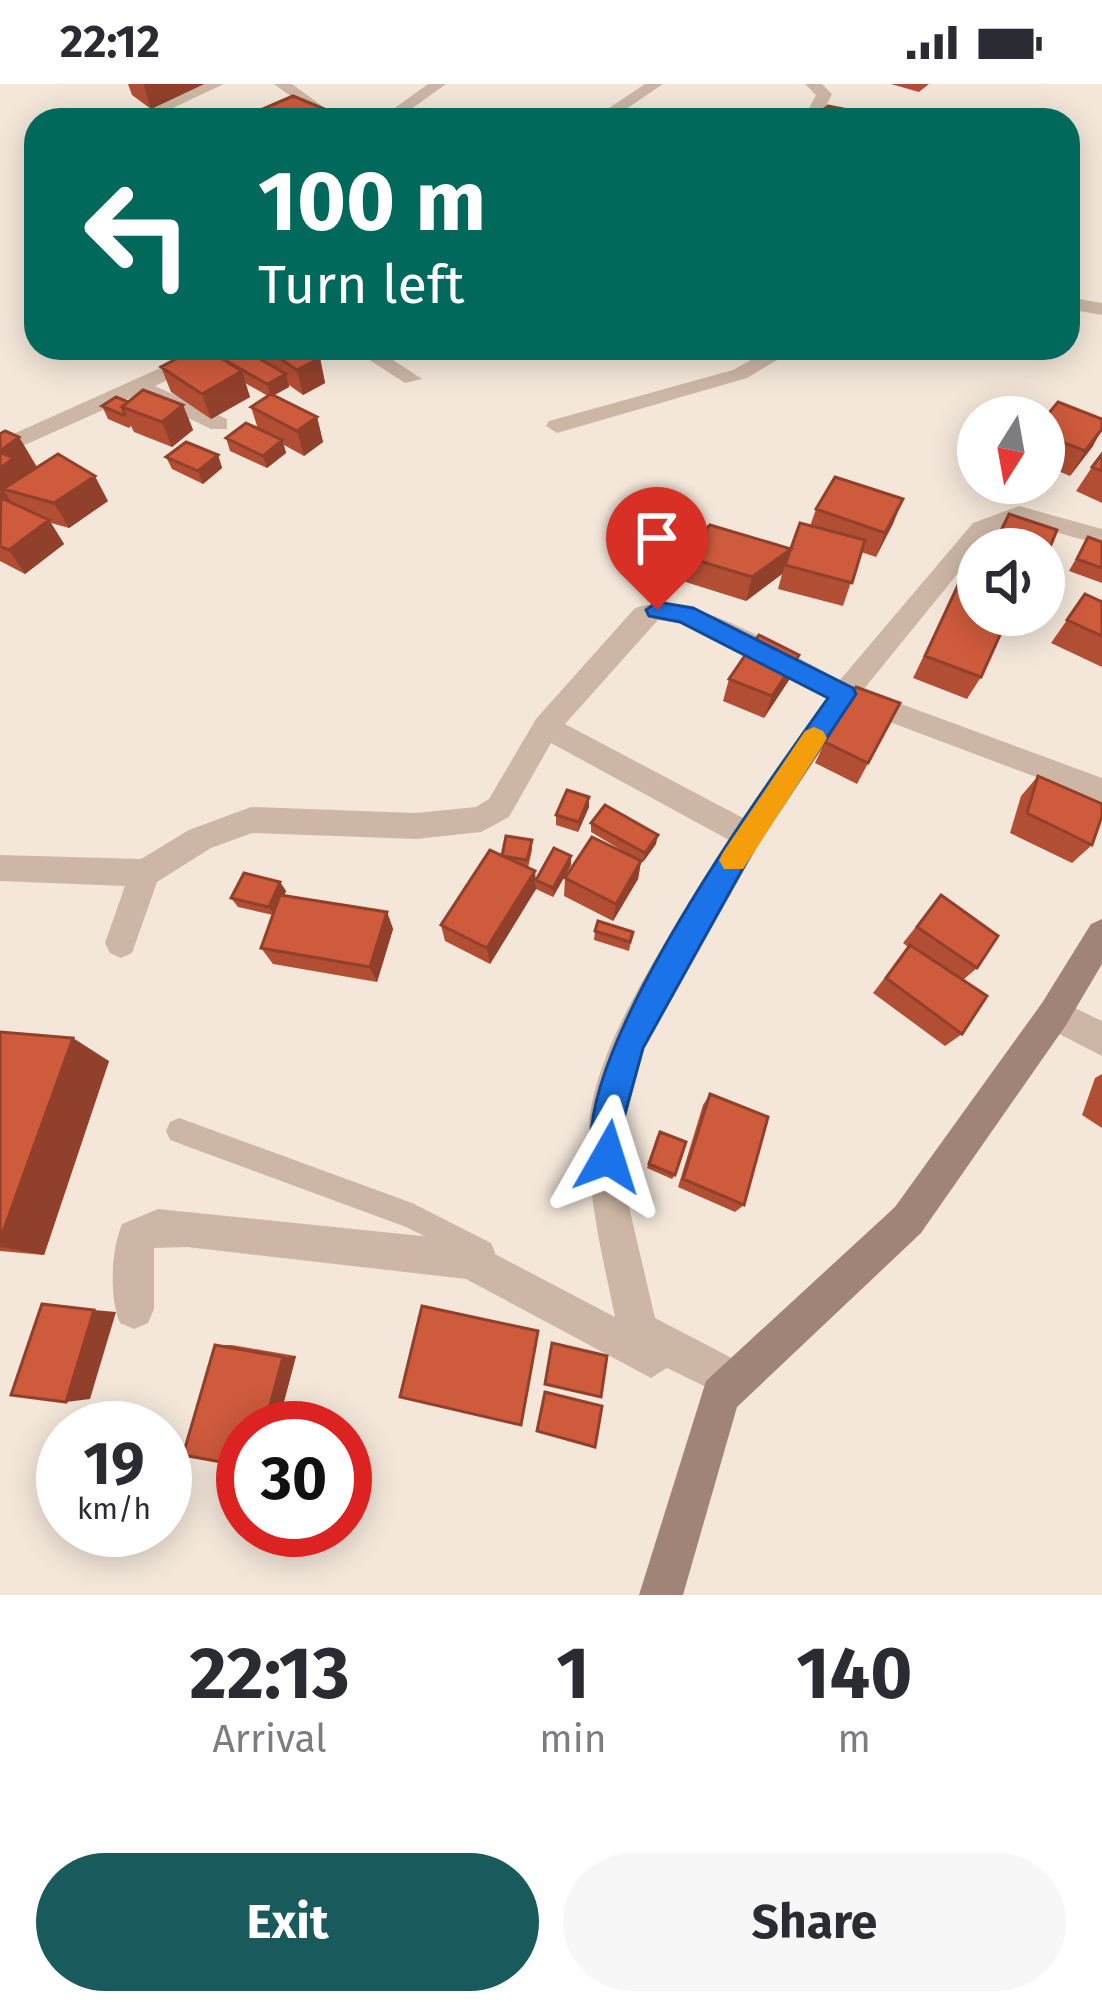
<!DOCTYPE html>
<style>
body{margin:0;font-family:"Fira Sans",sans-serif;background:#f7f7f7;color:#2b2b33;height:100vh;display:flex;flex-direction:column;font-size:45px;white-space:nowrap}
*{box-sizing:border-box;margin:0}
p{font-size:39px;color:#7c7c81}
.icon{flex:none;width:66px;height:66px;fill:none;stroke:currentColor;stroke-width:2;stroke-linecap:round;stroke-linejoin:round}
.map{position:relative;height:1511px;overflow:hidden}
.drawer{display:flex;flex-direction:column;background:#fff;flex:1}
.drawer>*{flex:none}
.hud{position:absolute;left:24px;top:24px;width:1056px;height:252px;border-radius:36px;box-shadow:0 6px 30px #0003;background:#00695c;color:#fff;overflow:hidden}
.needle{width:78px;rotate:191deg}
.tools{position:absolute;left:957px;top:312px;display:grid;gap:24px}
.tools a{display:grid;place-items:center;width:108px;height:108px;border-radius:50%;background:#fff;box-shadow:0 6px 30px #0003;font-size:60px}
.speed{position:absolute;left:36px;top:1317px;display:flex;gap:24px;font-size:60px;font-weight:700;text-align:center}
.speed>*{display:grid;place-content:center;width:156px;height:156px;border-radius:50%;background:#fff;box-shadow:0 6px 30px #0003;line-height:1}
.speed small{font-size:30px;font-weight:400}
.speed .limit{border:18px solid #d22;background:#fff;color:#111}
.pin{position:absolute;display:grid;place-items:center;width:102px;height:102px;color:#fff;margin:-123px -51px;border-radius:50% 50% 50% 0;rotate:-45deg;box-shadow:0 0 12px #0007}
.pin .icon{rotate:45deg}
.me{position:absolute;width:132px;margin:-66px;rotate:6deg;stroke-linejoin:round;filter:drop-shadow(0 0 9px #0008)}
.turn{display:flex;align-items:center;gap:42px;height:252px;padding:0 36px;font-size:54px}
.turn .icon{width:156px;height:156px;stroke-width:2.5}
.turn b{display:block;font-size:84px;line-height:102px}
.eta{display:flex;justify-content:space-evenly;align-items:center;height:204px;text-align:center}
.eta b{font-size:72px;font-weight:700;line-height:84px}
.button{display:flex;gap:24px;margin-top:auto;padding:24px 36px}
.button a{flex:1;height:138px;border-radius:72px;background:#195b5d;color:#fff;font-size:48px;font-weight:700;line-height:138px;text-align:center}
.button a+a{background:#f7f7f7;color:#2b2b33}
.status{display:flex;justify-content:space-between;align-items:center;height:84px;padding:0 60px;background:#fff;direction:ltr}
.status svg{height:33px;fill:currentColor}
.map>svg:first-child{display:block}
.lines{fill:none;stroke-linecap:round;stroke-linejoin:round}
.lane{fill:#cdb6a5;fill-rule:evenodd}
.street{fill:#cdb6a5;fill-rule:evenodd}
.secondary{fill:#a08477;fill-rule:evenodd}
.wall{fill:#b24e34}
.shaded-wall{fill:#91402b}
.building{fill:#cf5b3d;stroke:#91402b;stroke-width:3}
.route{fill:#1a73e8;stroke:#114b97;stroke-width:3}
.slow{fill:#f59e0b}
</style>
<div class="status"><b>22:12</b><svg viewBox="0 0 49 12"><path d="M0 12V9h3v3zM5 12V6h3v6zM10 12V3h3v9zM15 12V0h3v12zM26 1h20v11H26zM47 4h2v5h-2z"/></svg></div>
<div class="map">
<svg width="1102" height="1511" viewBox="0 0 1102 1511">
<rect width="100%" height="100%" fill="#f4e7da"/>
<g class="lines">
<path class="lane" d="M179,1034L412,1119L491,1159L495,1168L491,1177L482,1181L406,1143L170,1056L166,1047L170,1038Z"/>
<path class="street" d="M203,0H224L147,36H126Z
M274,0H292L341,36H323Z
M428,0H446L396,36H378Z
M645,0H663L610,36H591Z
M805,0H822L832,10L819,36H803L816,11Z
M1068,213L1102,219V231L1068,225Z
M205,264H232L155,302L227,335V345H211L139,310L0,372V356Z
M351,264H375L422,295L405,299Z
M772,264H797L747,294L557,349L546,342L549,337L733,286Z
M1019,422L1102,445V461L1019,438L989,451L863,606L1102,694V718L850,623L759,760L644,964L625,1037L626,1110L655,1234L747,1282L753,1296L747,1310L733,1316L667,1284L651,1294L466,1195L187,1163L154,1164V1225L148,1239L134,1245L120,1239C109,1213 111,1166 122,1140L158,1125L470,1157L615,1233C602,1169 586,1108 589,1043C594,953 684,833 729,756L551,659L509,733L481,748L416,755L252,749L211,764L157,798L132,869L121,874L110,869L105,859L125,802L0,797V771L141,775L189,746L251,723L416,729L476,723L489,715L536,635L635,524C691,503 787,570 840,596L973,439ZM658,536L680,539L827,614L743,734L565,640Z
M1054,914L1102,937V972L1042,941L1037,930L1042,919Z"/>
<path class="secondary" d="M1102,835V880L1066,941L921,1149L737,1323L683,1511H639L706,1297L895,1123L1042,919L1091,840Z"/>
</g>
<path class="wall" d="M128,0H204L151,25L132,11Z
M891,0H929L919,8Z
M265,24L329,36H268Z
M258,264H305L320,274L325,299L303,311L289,301V303L274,311L317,333L323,358L304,372L284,361L286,369L267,384L230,367L226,354L258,345L251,323L268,312L245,299L250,313L211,335L171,308L161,283L262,276Z
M315,264H352L333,275Z
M407,264H441L426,276L407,268Z
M128,318L183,321L193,346L172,363L134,348L131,342L129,344L108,335L102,322Z
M1044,335L1093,362L1070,392L1044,381Z
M0,348L19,353L37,383L108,417L69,444L51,439L64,460L25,490L0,477Z
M1102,370V419L1076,407L1092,383Z
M218,371L222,384L203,400L172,385L166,373Z
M903,415L876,473L861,468L843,522L778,505L782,490L746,517L676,495L680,471L791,465L810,442L816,425Z
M1088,453L1102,458V499L1069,487Z
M972,471L981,593L967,615L913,594Z
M1085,510L1102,518V583L1051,559Z
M791,593L764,634L723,617L729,595Z
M900,619L857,700L815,679L825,658Z
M1038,692L1092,761L1072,779L1010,749L1021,712Z
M589,723L578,748L556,741V731Z
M591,739L656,760L643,778L641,777L638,795L613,837L564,812L565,794L638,776L591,748Z
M532,756V766L528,784L535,787L536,805L490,880L445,857L441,841L502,772Z
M571,781L553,813L536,805V796Z
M280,798L286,807L284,812L387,828L393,845L377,898L273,880L261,864L273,831L238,823L231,814Z
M941,811L977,884L963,896L962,950L945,962L873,909L908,863L903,859Z
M595,847L633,848L629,867L594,856Z
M0,948L109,977L44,1171L0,1167Z
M1102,990V1044L1082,1031L1095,994Z
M710,1010L744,1121L735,1128L678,1103L703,1021Z
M657,1052L675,1091L672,1095L647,1084Z
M215,1261H232L296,1272L277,1344H243Z"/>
<path class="shaded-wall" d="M145,0H204L151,25L144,1Z
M327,26L329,36H306Z
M158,264H180L162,272Z
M331,264H352L333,275Z
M424,264H441L426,276Z
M320,274L325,299L303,311L297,286Z
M242,287L250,313L211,335L202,310Z
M286,290L289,303L271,313L267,300Z
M183,321L193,346L172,363L162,338Z
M317,333L323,358L304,372L297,347Z
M1102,345L1093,362L1070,392L1085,367Z
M19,353L40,389L3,405L16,425L0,438V367Z
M282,356L286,369L267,384L263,372Z
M218,371L222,384L203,400L198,387Z
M95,392L108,417L69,444L54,419Z
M903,415L893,440L876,473L885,449Z
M49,436L64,460L25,490L9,466Z
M791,465L782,490L746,517L752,493Z
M799,571L791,593L764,634L772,612Z
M589,713V723L578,748L579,738Z
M658,751L656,760L643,778L645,769Z
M571,772V781L553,813V804Z
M641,777L638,795L613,837L616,820Z
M535,787L536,805L490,880L487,864Z
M280,798L286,807L275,832L269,823Z
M387,828L393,845L377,898L370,883Z
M73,954L109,977L44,1171L0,1163V1156Z
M94,1226L116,1228L90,1315L66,1318Z
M296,1272L277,1344H264L283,1273Z"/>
<path class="building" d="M293,12L327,26L306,36H292L265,24Z
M828,22L848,26L841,36H811Z
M197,264H204L242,287L202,310L161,283Z
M209,264H241L286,290L267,300L206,265Z
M265,264H305L320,274L297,286Z
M143,306L183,321L162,338L122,323Z
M271,310L317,333L297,347L251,323Z
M116,313L128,318L122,323L125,330L123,331L102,322Z
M1058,318L1102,335V345L1085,367L1044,351V335Z
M246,339L282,356L263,372L226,354Z
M5,347L19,353L0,367V350Z
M186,358L218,371L198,387L166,373Z
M0,368L14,374L0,384Z
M58,370L95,392L54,419L3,405Z
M1102,370V387L1092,383Z
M835,393L903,415L885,449L816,425Z
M1,414L49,436L9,466L0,462Z
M1009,430L1057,446L1044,478V465H992Z
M800,439L865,456L852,499L785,481Z
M710,441L791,465L752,493L680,471Z
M1088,453L1102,458V484L1077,475Z
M972,471L978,473V531H1009L981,593L925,572Z
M1085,510L1102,518V552L1067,536Z
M759,551L799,571L772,612L729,595Z
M856,603L900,619L868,679L825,658Z
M1038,692L1102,720V732L1092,761L1027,729Z
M567,706L589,713L579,738L556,731Z
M605,721L658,751L645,769L591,739Z
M506,752L532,756L527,776L502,772Z
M592,753L641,777L616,820L565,794Z
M554,764L571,772L553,804L536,796Z
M490,766L535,787L487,864L441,841Z
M244,789L280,798L269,823L231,814Z
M280,811L387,828L370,883L261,864Z
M941,811L998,852L977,884L917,843Z
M598,837L633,848L630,858L595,847Z
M910,861L987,912L962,950L886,894Z
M0,948L73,954L0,1156Z
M710,1010L768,1033L744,1121L683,1095Z
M660,1048L686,1058L675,1091L649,1080Z
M42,1220L94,1226L66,1318L11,1311Z
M422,1222L538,1247L521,1341L400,1313Z
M552,1259L607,1272L601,1313L545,1300Z
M215,1261L283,1273L264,1344H243V1382L183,1371Z
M545,1308L602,1322L595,1363L537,1347Z"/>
<path class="route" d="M657,518L693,524L853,604L856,610L757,759L643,964L623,1037L624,1073L619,1085L608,1090L596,1085C556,988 769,698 828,614L680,538L649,532L646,526Z"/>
<path class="slow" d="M814,643L823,647L827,654L823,661L743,785H724L719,776L724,767L805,647Z"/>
</svg>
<div class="tools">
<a><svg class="needle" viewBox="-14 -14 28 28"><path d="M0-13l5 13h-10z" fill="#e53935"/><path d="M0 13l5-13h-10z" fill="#7c7c81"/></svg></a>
<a><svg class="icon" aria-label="sound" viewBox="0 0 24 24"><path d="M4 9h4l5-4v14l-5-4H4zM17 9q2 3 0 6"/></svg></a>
</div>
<div class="speed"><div>19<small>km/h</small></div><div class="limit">30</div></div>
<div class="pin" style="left:657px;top:526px;background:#d93025"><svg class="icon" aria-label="arrive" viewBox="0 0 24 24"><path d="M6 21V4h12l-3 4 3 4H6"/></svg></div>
<svg class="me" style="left:608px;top:1073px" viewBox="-20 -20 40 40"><path d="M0-17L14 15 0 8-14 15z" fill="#1a73e8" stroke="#fff" stroke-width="4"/></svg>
<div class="hud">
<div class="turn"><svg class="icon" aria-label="left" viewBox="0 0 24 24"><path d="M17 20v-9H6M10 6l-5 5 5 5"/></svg><div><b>100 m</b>Turn left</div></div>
</div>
</div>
<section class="drawer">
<div class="eta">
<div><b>22:13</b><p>Arrival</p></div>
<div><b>1</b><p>min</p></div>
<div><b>140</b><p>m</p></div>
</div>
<div class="button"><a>Exit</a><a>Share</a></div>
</section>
